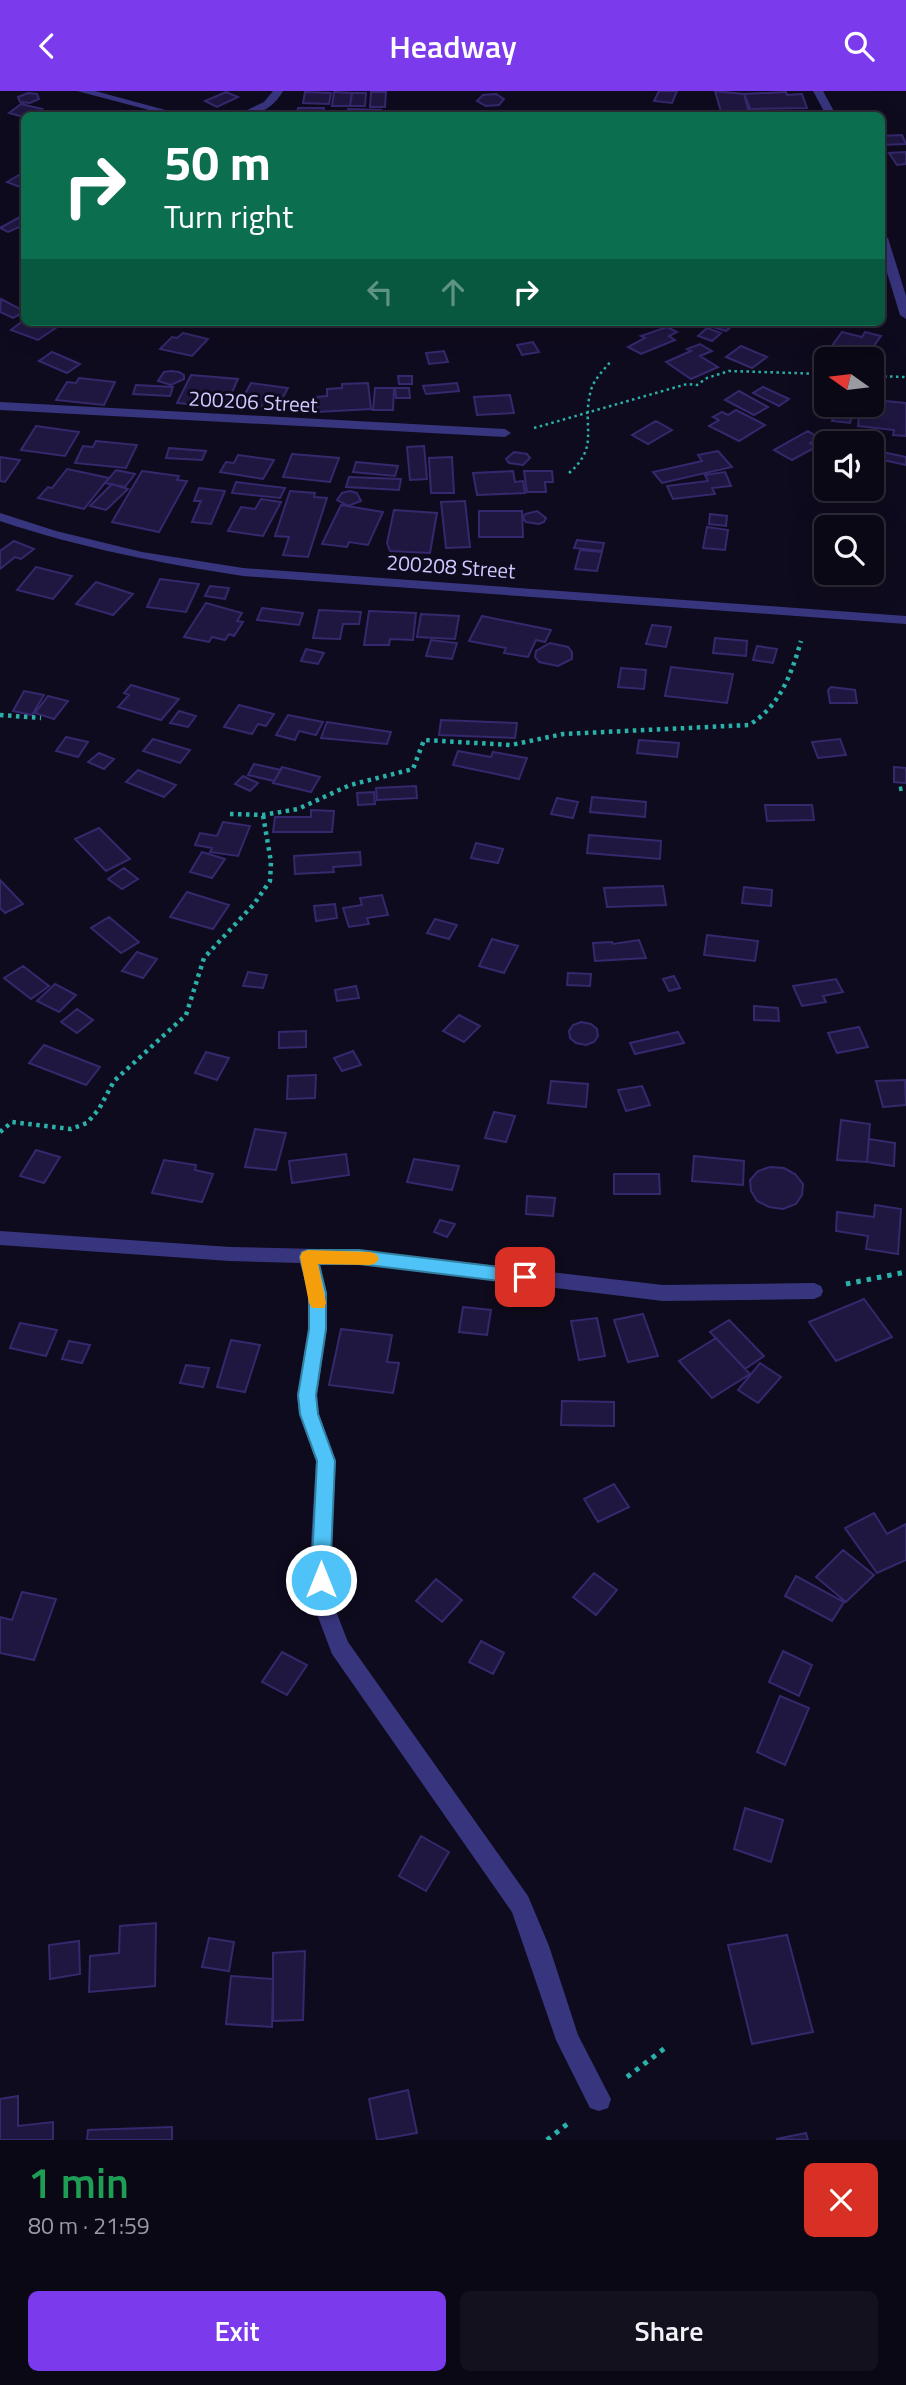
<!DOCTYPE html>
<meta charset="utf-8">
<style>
body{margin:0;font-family:"Titillium Web",sans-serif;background:#14111f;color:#f1f3f6;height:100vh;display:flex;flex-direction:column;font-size:26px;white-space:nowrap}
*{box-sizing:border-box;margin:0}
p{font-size:23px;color:#9a9aa1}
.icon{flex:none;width:38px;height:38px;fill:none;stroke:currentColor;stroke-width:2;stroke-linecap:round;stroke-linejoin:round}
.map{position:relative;height:2049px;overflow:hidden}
.panel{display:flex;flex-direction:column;background:#0b0816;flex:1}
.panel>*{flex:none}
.guide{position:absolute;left:21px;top:21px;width:864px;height:214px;border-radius:10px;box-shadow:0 7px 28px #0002,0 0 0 2px #2b2935;background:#0b6e4f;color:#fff;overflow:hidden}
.needle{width:46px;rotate:284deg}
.tools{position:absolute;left:814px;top:256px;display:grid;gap:14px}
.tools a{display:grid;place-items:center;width:70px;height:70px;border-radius:10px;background:#0b0816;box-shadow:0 7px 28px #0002,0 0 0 2px #2b2935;font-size:35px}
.pin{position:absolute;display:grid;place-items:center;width:60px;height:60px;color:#fff;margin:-30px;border-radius:14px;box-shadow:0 4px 10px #0006}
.me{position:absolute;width:77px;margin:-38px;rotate:0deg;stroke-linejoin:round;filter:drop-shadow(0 0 5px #0008)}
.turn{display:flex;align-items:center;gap:24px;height:147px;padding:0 28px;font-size:32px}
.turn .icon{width:91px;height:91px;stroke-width:2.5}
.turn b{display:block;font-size:49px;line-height:60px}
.lanes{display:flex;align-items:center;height:66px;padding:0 28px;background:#0003;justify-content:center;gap:35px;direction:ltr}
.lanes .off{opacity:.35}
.round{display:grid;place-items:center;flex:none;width:74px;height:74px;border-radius:10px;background:#14111f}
.head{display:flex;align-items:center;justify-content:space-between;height:119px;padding:0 28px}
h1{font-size:42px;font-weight:600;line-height:52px;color:#1e9e55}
.action{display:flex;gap:14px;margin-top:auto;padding:14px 28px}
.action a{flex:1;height:80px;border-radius:10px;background:#7c3aed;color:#fff;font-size:28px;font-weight:600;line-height:80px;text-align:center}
.action a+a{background:#14111f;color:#f1f3f6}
header{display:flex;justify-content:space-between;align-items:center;height:91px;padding:0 28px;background:#7c3aed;color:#fff;font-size:32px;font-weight:600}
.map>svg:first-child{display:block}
.building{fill:#1f1740;stroke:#36286c;stroke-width:2}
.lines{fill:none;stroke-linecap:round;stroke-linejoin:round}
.path-far2{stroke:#2ab2aa;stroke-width:2.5;stroke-dasharray:2.5 3.5;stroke-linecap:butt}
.path-far1{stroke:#2ab2aa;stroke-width:4.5;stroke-dasharray:3.5 4.5;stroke-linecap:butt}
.path{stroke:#2ab2aa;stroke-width:5;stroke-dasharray:4.5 6;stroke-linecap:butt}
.minor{fill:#38357f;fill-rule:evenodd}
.route{fill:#4fc3f7;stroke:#337fa1;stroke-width:2}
.slow{fill:#f59e0b}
.labels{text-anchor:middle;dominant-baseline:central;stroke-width:6;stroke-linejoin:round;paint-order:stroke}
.far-street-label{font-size:21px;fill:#cfc9ff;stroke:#0f0b1e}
</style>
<header><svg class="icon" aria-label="back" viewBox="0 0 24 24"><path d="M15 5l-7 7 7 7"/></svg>Headway<svg class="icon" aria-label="search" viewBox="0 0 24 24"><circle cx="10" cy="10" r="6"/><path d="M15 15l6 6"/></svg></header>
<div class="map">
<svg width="906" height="2049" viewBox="0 0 906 2049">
<rect width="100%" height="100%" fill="#0f0b1e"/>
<path class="building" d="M659,0H677L672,12L654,10Z
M715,0L744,3L753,24H722Z
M226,1L238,6L217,16L205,10Z
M305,1L331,2L329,13L303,12Z
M334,1L352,2L350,15H332Z
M371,1H386L385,16H370Z
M786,1L787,4L802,3L807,17L748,18L744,3Z
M28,2L37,3L39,8L30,12L20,11L18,6Z
M352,2H366L365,15H350Z
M496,3L504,8L499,14L486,15L477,10L483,4Z
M21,13L42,18L34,24L24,26L9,22Z
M298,17H324L323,24H297Z
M348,18L381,19L380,24H347Z
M902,44L906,53L882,54V45Z
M906,61V73L897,74L889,62Z
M19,84L24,86L23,97L7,91Z
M20,126L24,129V134L8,141L0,137Z
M1,208L24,220V221L13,227L0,221Z
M24,229L51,231L60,234L38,249L11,239Z
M698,231H729L734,233L726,240Z
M667,236L677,241L669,245L675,249L641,263L628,256L645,247L641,245Z
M707,237L721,242L712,250L698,245Z
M842,241L862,246L865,241L881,245L867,264L832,255Z
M183,242L208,248L192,265L160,258L172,246L177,247Z
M533,251L539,261L522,264L517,254Z
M700,253L712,260L700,265L718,276L691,288L666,271L691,260L687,258Z
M741,255L767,266L752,277L726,266Z
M444,260L448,271L429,273L426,262Z
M52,261L80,273L67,282L39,270Z
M171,280L179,281L184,284V288L171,294L158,290L164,281Z
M191,284L238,288L225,317L177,312Z
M398,285H412V293H399Z
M79,287L115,291L104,314L56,309L67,291L76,292Z
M251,292L288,297L277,317L240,312Z
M368,292L371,318L317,321L316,306L327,305V298L342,297V293Z
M457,292L459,300L426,303L423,295Z
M136,294L173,296L170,305L133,303Z
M763,296L789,308L779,315L753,302Z
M375,297H394L393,319H373Z
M395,297H409L410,307H396Z
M739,300L768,316L754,324L725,309Z
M510,304L514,322L477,324L474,306Z
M874,309L906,312V345L893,344L894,339L858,335L860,315L873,316Z
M838,313H856L850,332L832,330Z
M736,319L765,334L739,350L709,335L719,329L713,326L722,321L728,324Z
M656,330L672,339L648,353L632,344Z
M36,335L79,341L65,365L21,359Z
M808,340L819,347L810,352L816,356L792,369L774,359Z
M96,350L137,354L126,377L75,372L83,355L93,356Z
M424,355L427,388L410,389L407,356Z
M169,357L206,360L202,369L166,367Z
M718,360L732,376L662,392L653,381L702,370L698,364Z
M878,360L906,366V374L874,367Z
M514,361L527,363L530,367L523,374L509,372L506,368Z
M292,363L339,367L330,391L283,386Z
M238,364L274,369L263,388L220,381L226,371L234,372Z
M0,366L20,369L5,391L0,390Z
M452,366L454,402H431L429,367Z
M356,371L398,375L395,385L353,381Z
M67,378L109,387L84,418L38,407L48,396L52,397Z
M116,379L135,383L125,396L105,392Z
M142,380L179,385L177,389L187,390L159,441L112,431Z
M513,380L515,391L523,390L525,402L477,404L473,382Z
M524,380H552L553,391H545L546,401H527Z
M725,381L731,395L712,397L715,403L673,408L667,395L708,390L705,384Z
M349,386L401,388L399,399L346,396Z
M236,391L285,397L280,407L232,402Z
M112,393L128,398L106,419L90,415Z
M199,397L225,400L211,433L192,431L201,410H194Z
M290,400L315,402L314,406L327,407L308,466L283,464L289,446L275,445Z
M350,400L357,402L361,410L348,415L337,409L342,402Z
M261,408L281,411L263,445L228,440L241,416L255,418Z
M465,410L470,456L446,457L441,411Z
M341,414L383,421L368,454L349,451L347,456L322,453Z
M394,419L437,422L430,462L390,460L387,452Z
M479,420H522L523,446H479Z
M537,420L546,427L544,431L539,433L526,431L523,427L525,423Z
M710,423L727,425L726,435L709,433Z
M707,436L728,439L725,459L703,457Z
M577,449L604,452L602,460L574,457Z
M14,450L34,458L21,468L15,466L0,478V460Z
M580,459L602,461L597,480L575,478Z
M36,476L72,485L53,508L17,499Z
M160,488L199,493L186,521L147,516Z
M96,491L133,503L113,524L76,513Z
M210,495L229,497L225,508L205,505Z
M206,512L242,522L237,530L243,531L234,545L229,543L225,549L212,546L209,551L184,546Z
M262,517L303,522L299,534L257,529Z
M319,519L361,521L359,533H343L340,548L313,547Z
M369,520L416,522L413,549L390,548L389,554H364Z
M421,523L459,525L455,548L417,546Z
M482,525L551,539L545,551L536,549L528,566L504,562L506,557L469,550Z
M652,534L671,536L666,556L646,553Z
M715,547L747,550L746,565L713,562Z
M431,549L457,552L452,568L426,565Z
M550,552L568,556L572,561V568L558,575L539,571L535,566L536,560Z
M757,555L777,558L773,572L753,569Z
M306,558L324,562L318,573L301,570Z
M671,576L733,583L727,612L665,605Z
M621,577L646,579L644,598L618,596Z
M131,594L179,608L161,629L118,616L129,604L124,602Z
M831,596L855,599L857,612H830L828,599Z
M24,600L44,604L32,624L13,620Z
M48,605L68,610L54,628L35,622Z
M239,614L274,623L266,635L258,633L252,643L224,636Z
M179,620L196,625L188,636L170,632Z
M288,624L323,631L316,644L299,640L295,649L276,644Z
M441,629L517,632L515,647L439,644Z
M327,631L391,641L387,653L321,647Z
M66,646L88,651L78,666L56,660Z
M153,648L190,659L180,672L143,660Z
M840,648L846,664L818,667L812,651Z
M639,649L679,652L677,666L637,662Z
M458,660L491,666L493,661L527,667L519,688L453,674Z
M99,662L114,668L104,678L88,671Z
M254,673L281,679L274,690L248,684Z
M282,676L320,686L311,701L273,692Z
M894,676L906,677V692L894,691Z
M138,679L176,694L164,706L126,691Z
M243,685L258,692L250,700L235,693Z
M416,695L417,707L377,709L376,697Z
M374,701L375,713L358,714L357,702Z
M592,706L646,711L645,726L590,721Z
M557,707L578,711L573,727L551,723Z
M765,714H812L814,729L767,730Z
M311,719L334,720L332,741H273L275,726H311Z
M223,731L250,735L238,765L210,761L212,757L195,754L200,742L217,745Z
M99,737L130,768L106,780L75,748Z
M589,744L661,750L660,768L587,762Z
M476,752L503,758L498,772L471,767Z
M202,761L225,768L212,787L190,781Z
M360,761L361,774L333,776L334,781L295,783L294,765Z
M124,777L138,788L122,798L108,788Z
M0,789L23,813L5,822L0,817Z
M663,795L666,814L607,816L604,797Z
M744,796L772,799L771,815L742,812Z
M187,801L229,814L213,838L170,826Z
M382,804L388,824L367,827L369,833L349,836L343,817L362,814L360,807Z
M335,813L337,827L316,830L314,815Z
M109,826L139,851L121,862L91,837Z
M435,828L457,834L449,848L427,842Z
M707,844L758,850L755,870L704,864Z
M492,848L518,855L504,882L479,875Z
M639,849L646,867L595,870L593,852L612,851L613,853Z
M137,861L157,868L143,887L122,880Z
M23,875L49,895L31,908L4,887Z
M248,881L267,884L263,897L243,895Z
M568,882L591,883L590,895L567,894Z
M674,885L680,897L669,900L663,888Z
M836,888L843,901L823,905L826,911L802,915L793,895Z
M55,893L76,904L59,921L37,910Z
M356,895L359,907L337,910L335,899Z
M754,915L778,917L779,930L754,929Z
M77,918L93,929L77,942L61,931Z
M459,924L480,935L464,951L443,940Z
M581,931L591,933L597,938L598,945L594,951L586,954L576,952L570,947L569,940L573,934Z
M859,936L868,956L837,962L828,942Z
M306,940V956L279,957V941Z
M678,941L684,952L635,963L630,952Z
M44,954L100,976L86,994L29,972Z
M353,960L361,974L342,980L334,967Z
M206,961L229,967L217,989L195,982Z
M316,984L315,1007L287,1008L288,985Z
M905,989L906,1014L883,1016L876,990Z
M551,990L588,993L586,1016L548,1012Z
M642,995L650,1014L626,1020L618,999Z
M494,1021L515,1025L506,1051L485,1047Z
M841,1029L870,1033L867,1071L837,1069Z
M255,1038L286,1042L276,1079L245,1076Z
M869,1048L895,1052L894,1075L867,1071Z
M36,1059L60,1066L44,1092L20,1085Z
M346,1063L349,1084L292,1092L289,1070Z
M694,1065L744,1070L743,1094L692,1090Z
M414,1068L459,1075L452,1099L407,1091Z
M164,1069L196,1074L195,1079L213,1083L202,1111L152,1102Z
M770,1076L784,1077L795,1083L803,1093L802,1104L796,1113L783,1118L769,1116L757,1110L751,1100L750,1089L758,1080Z
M614,1083H659L660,1103H614Z
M527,1105L555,1107L553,1125L526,1123Z
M875,1114L901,1118L898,1163L866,1158L868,1145L836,1140L837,1121L874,1126Z
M440,1129L455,1133L447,1146L434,1141Z
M864,1208L892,1246L836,1270L809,1231Z
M463,1216L491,1219L487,1244L459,1241Z
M643,1223L658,1265L628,1271L614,1229Z
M597,1227L605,1265L579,1269L571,1230Z
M729,1229L764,1265L745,1278L710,1241Z
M20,1232L57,1239L46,1265L10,1257Z
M341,1238L392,1244L387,1271L399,1272L393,1302L329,1294Z
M716,1247L750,1283L712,1307L679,1270Z
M231,1249L260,1254L245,1301L217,1296Z
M69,1250L90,1254L82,1272L62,1268Z
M760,1272L781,1286L758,1312L738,1299Z
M186,1274L209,1277L203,1296L180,1292Z
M562,1310L614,1311V1335L561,1334Z
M614,1393L629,1416L598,1431L584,1408Z
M874,1422L887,1443L906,1433V1469L877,1482L845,1437Z
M843,1459L874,1484L846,1511L816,1486Z
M594,1482L617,1499L596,1524L573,1506Z
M796,1485L844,1511L832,1530L785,1505Z
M436,1488L462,1509L442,1531L416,1510Z
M22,1501L56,1508L34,1569L0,1562V1526L12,1529Z
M481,1550L504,1562L493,1583L469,1571Z
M783,1560L812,1574L799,1605L769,1591Z
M282,1561L307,1574L287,1604L262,1591Z
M780,1605L809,1617L785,1674L757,1661Z
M745,1717L783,1729L771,1771L734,1758Z
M421,1745L449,1761L426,1800L399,1785Z
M156,1832L155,1895L89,1901L90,1865L119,1862L120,1835Z
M787,1844L813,1941L752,1953L728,1854Z
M209,1847L234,1851L229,1880L202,1876Z
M79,1850L80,1883L50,1888L49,1854Z
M305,1860L303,1929L273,1930V1862Z
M231,1885L273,1888L272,1936L226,1933Z
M408,1999L417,2042L377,2049L369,2008Z
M18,2005V2035L53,2031V2049H0V2008Z
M172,2036V2049H87L88,2039Z
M806,2042L808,2049L776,2048Z"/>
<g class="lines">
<path class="path-far2" d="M872,285L906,286
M534,337L687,293L697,294L707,287L729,280L826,283
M569,382C600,355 582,337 590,303C592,290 603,280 611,270"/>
<path class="path-far1" d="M0,624L41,627
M899,698L906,697
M230,723L263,724L298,718L350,694L413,678L424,649L511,654L563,643L749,634C780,615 791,584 801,550
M0,1041L12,1031L71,1038L87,1032L99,1018L114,990L186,924L204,867L254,813L270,790L271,771L263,724"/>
<path class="path" d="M846,1193L906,1181
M627,1986L665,1957
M547,2049L571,2030"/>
<path class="minor" d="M77,0H95L184,24H168Z
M273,0H283C273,18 256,26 237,24L264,11Z
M813,0H823L836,24H826Z
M882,144L888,147L906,205V228L900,224L882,165Z
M0,311L505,338L511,342L505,346L0,319Z
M0,422L56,440L142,461L243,477L906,525V533L243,485C160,472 80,457 0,430Z
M0,1140L230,1156L359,1159L663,1194L814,1192L821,1195L823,1200L821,1205L814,1208L663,1210L359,1173H319L327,1202V1238L317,1304L319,1323L336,1370L330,1468L332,1510L348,1551L528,1805L549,1855L578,1944L611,2008L608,2017L599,2020L590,2017L556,1949L512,1821L332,1563L312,1510L310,1468L316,1370L299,1323L297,1304L309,1238V1202L300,1172L230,1170L0,1154Z"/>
</g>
<path class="route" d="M308,1159H359L525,1179L531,1181L533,1186L531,1191L525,1193L359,1173H319L326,1202V1238L316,1304L318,1323L335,1370L330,1489L327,1495L321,1497L314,1495L311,1489L317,1370L300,1323L298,1304L309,1238V1202L300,1166L302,1161Z"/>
<path class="slow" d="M308,1159L370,1161L376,1163L379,1168L376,1172L370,1174L318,1173L326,1212L324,1217H312L309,1212L300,1166L302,1161Z"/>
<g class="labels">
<g class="far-street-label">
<text transform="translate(253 310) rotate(3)">200206 Street</text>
<text transform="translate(451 475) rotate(4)">200208 Street</text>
</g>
</g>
</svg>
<div class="tools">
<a><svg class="needle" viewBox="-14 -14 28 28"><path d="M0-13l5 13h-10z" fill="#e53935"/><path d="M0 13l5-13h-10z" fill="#9a9aa1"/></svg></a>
<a><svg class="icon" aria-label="sound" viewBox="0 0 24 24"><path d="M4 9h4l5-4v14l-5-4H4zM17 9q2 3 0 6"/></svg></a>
<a><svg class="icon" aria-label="search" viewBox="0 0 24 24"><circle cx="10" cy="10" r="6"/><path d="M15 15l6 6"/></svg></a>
</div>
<div class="pin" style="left:525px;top:1186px;background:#d93025"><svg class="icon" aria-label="arrive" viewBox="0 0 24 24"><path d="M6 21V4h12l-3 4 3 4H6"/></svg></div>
<svg class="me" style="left:321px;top:1489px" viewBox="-20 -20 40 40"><circle r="17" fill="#4fc3f7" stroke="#fff" stroke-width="3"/><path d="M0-11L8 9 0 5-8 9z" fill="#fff"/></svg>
<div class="guide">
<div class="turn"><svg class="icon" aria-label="right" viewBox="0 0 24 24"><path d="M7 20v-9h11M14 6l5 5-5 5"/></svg><div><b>50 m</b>Turn right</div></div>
<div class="lanes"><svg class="icon off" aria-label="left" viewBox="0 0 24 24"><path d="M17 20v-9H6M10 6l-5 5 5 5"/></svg><svg class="icon off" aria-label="ahead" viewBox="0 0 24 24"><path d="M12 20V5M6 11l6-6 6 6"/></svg><svg class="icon" aria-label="right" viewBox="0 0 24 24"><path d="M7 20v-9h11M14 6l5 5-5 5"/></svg></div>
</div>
</div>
<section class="panel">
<div class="head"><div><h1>1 min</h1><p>80 m · 21:59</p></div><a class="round" style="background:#d93025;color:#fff"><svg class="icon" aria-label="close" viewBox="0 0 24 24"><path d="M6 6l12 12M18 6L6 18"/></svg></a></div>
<div class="action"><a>Exit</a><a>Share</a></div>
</section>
